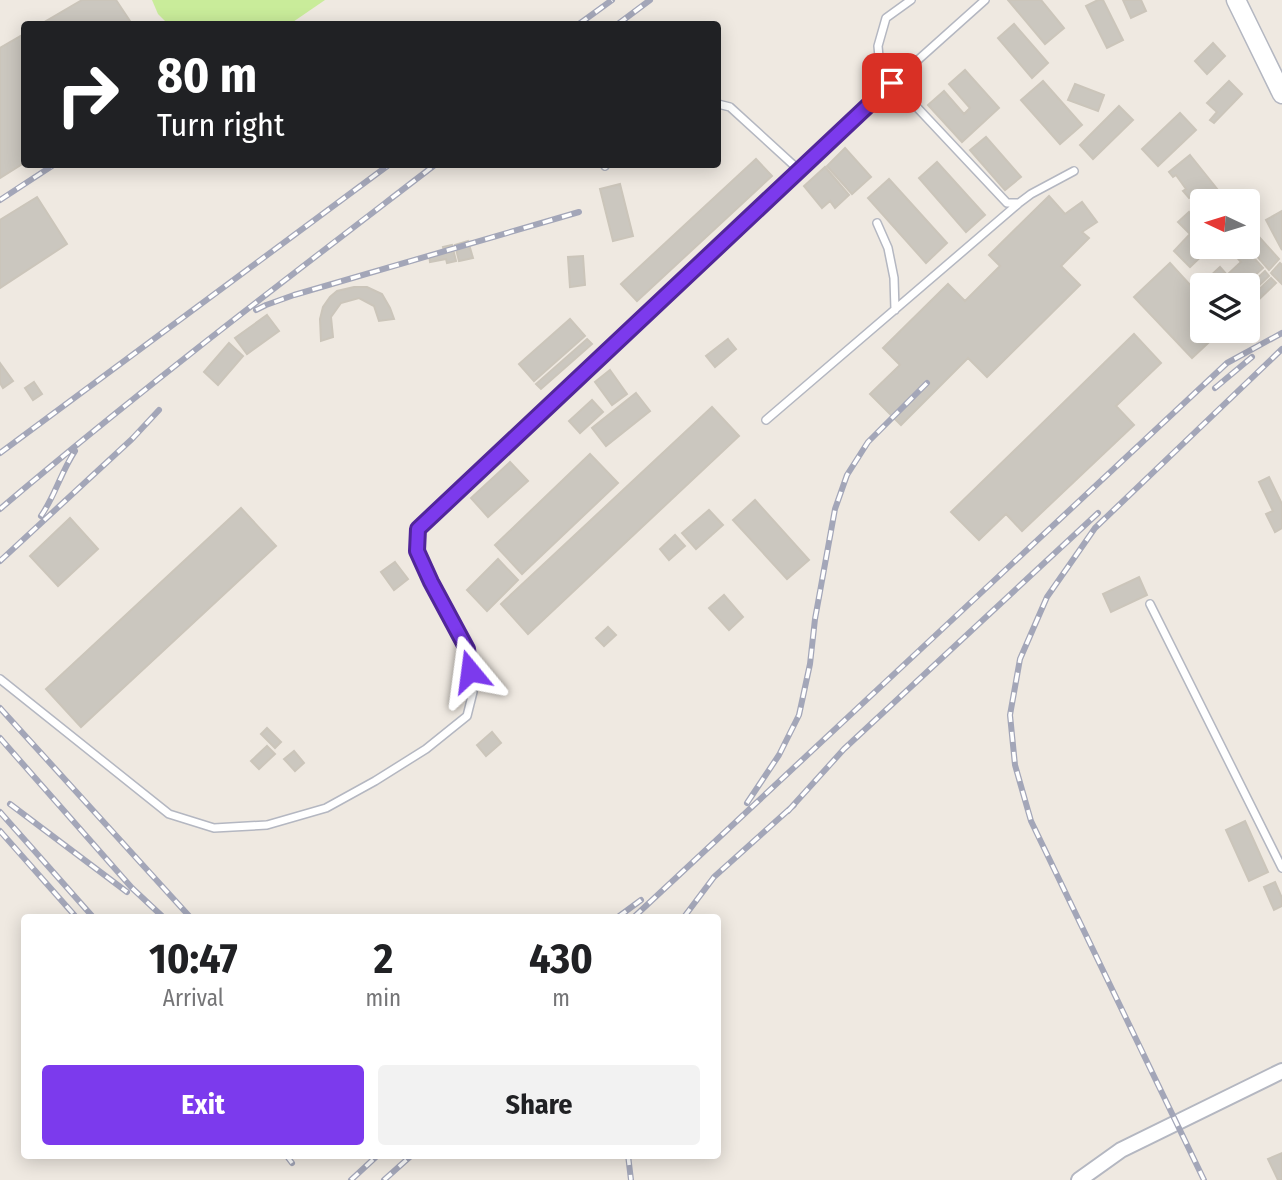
<!DOCTYPE html>
<style>
body{margin:0;font-family:"Fira Sans Condensed",sans-serif;background:#f2f2f2;color:#202124;height:100vh;display:flex;flex-direction:column;font-size:26px;white-space:nowrap}
*{box-sizing:border-box;margin:0}
p{font-size:23px;color:#757577}
.icon{flex:none;width:38px;height:38px;fill:none;stroke:currentColor;stroke-width:2;stroke-linecap:round;stroke-linejoin:round}
.map{position:relative;flex:1;overflow:hidden}
.panel{position:absolute;left:21px;top:914px;width:700px;height:245px;display:flex;flex-direction:column;background:#fff;border-radius:7px;box-shadow:0 4px 18px #0003}
.panel>*{flex:none}
.top-card{position:absolute;left:21px;top:21px;width:700px;height:147px;border-radius:7px;box-shadow:0 4px 18px #0003;background:#202124;color:#fff;overflow:hidden}
.needle{width:46px;rotate:274deg}
.tools{position:absolute;left:1190px;top:189px;display:grid;gap:14px}
.tools a{display:grid;place-items:center;width:70px;height:70px;border-radius:7px;background:#fff;box-shadow:0 4px 18px #0003;font-size:35px}
.pin{position:absolute;display:grid;place-items:center;width:60px;height:60px;color:#fff;margin:-30px;border-radius:14px;box-shadow:0 4px 10px #0006}
.me{position:absolute;width:77px;margin:-38px;rotate:344deg;stroke-linejoin:round;filter:drop-shadow(0 0 5px #0008)}
.turn{display:flex;align-items:center;gap:24px;height:147px;padding:0 21px;font-size:32px}
.turn .icon{width:91px;height:91px;stroke-width:2.5}
.turn b{display:block;font-size:49px;line-height:60px}
.eta{display:flex;justify-content:space-evenly;align-items:center;height:119px;text-align:center}
.eta b{font-size:42px;font-weight:700;line-height:49px}
.button{display:flex;gap:14px;margin-top:auto;padding:14px 21px}
.button a{flex:1;height:80px;border-radius:7px;background:#7c3aed;color:#fff;font-size:28px;font-weight:700;line-height:80px;text-align:center}
.button a+a{background:#f2f2f2;color:#202124}
.map>svg:first-child{display:block}
.pitch{fill:#c9ec9a}
.building{fill:#cbc7bf;stroke:#cbc5ba;stroke-width:2}
.lines{fill:none;stroke-linecap:round;stroke-linejoin:round}
.service-casing{stroke:#b4b7c1;stroke-width:10}
.minor-casing{stroke:#b4b7c1;stroke-width:18}
.tertiary-casing{stroke:#b4b7c1;stroke-width:21}
.service{stroke:#fff;stroke-width:7}
.minor{stroke:#fff;stroke-width:14}
.tertiary{stroke:#fff;stroke-width:18}
.rail-casing{stroke:#a3a6b8;stroke-width:6}
.rail{stroke:#fff;stroke-width:3.5;stroke-dasharray:10;stroke-linecap:butt}
.route-casing{stroke:#51269a;stroke-width:18}
.route{stroke:#7c3aed;stroke-width:12}
</style>
<div class="map">
<svg width="1282" height="1180" viewBox="0 0 1282 1180">
<rect width="100%" height="100%" fill="#efe9e1"/>
<path class="pitch" d="M152,0H325L290,24H168L158,14Z"/>
<path class="building" d="M82,0H116L132,24H41Z
M1008,0H1041L1064,28L1045,44Z
M1098,0H1103L1123,40L1107,48L1086,6Z
M1123,0H1141L1146,11L1131,18Z
M1014,24L1048,63L1032,78L998,38Z
M24,34V163L0,178V48Z
M1213,43L1225,56L1207,74L1195,61Z
M965,70L999,108L962,142L928,105L944,91L964,114L970,108L949,84Z
M1043,81L1082,125L1060,144L1021,100Z
M1229,81L1242,94L1214,123L1210,120L1217,112L1207,103Z
M1075,84L1104,95L1098,111L1068,100Z
M1119,106L1133,120L1093,159L1080,145Z
M1180,113L1196,130L1158,166L1142,149Z
M986,137L1021,177L1005,190L970,150Z
M845,148L871,177L852,194L827,166Z
M1190,155L1218,190L1199,205L1192,196L1189,198L1183,191L1186,189L1176,175L1173,177L1169,172Z
M756,159L772,176L637,301L621,284Z
M937,162L985,215L966,232L919,178Z
M825,167L849,195L835,208L830,201L822,208L804,186Z
M889,179L947,243L926,263L868,198Z
M620,184L633,236L613,241L600,189Z
M1049,196L1065,214L1082,202L1097,222L1082,232L1089,238L1061,266L1080,285L987,377L968,358L901,425L870,394L900,365L883,348L948,284L965,301L1000,266L989,255Z
M37,197L67,244L0,288V220Z
M1202,209V247H1211L1190,267L1174,251L1190,234L1178,222L1189,212L1194,218Z
M1282,211V250L1266,220Z
M1251,228L1279,259L1269,270L1248,246V231Z
M468,241L473,258L459,261L455,245Z
M452,245L456,261L447,263L446,259L430,262L429,254L444,251L443,247Z
M1242,247H1244L1263,268L1244,285H1212L1207,279L1220,267L1227,275L1241,262L1234,254Z
M583,256L585,285L570,287L568,257Z
M1170,263L1202,298V331H1221L1192,358L1134,297Z
M1280,263L1282,265V284L1271,273Z
M1265,271L1269,276L1248,296V287Z
M1271,278L1276,283L1248,310V300Z
M354,287H367L382,294L390,308L394,319L379,321L374,306L359,298L341,303L331,317L333,337L321,341L320,319L323,307L330,297L337,291Z
M267,315L279,331L247,354L235,338Z
M570,319L585,336L534,381L519,364Z
M1134,334L1161,363L1116,406L1134,425L1022,531L1006,514L979,540L951,512Z
M587,339L592,344L541,389L536,384Z
M728,339L736,349L715,367L706,356Z
M229,343L243,356L218,385L204,372Z
M0,363L13,381L3,388L0,383Z
M610,370L627,394L612,405L595,382Z
M34,382L42,394L33,400L25,388Z
M636,393L650,411L606,446L592,428Z
M592,400L603,412L580,433L569,421Z
M712,407L739,436L528,634L501,604Z
M590,454L618,483L522,574L495,545Z
M510,462L528,481L488,517L471,498Z
M1269,477L1282,504V528L1275,532L1266,514L1273,511L1259,482Z
M755,500L809,560L787,579L733,520Z
M241,508L276,546L81,727L46,689Z
M709,510L723,525L696,549L682,533Z
M70,518L98,549L58,586L30,556Z
M675,535L685,546L669,560L660,549Z
M498,559L518,580L487,611L467,590Z
M395,562L408,579L394,590L381,572Z
M1139,577L1147,595L1111,612L1103,594Z
M724,595L743,617L729,630L709,608Z
M608,627L616,635L604,646L596,638Z
M267,728L281,742L275,748L261,734Z
M492,732L501,743L486,756L477,745Z
M267,746L275,754L259,769L251,761Z
M294,751L304,763L295,771L284,759Z
M1245,821L1268,872L1249,881L1226,830Z
M1275,882L1282,898V906L1274,910L1264,887Z
M1282,1153V1180H1278L1268,1159Z"/>
<g class="lines">
<defs>
<path id="service" d="M911,0L886,18L878,46L880,68L1007,203H1019L1031,194L1074,171
M718,104L730,107L800,171
M605,166L606,164
M877,223L888,248L894,278L895,310
M766,420L1018,204
M1150,604L1282,868
M0,679L169,814L214,828L267,825L326,808L375,781L426,749L467,716L473,692L467,649L431,582L417,551L418,529L900,76L985,0"/>
<path id="minor" d="M1079,1180L1121,1150L1282,1071"/>
<path id="tertiary" d="M1236,0L1282,94"/>
</defs>
<use href="#service" class="service-casing"/>
<use href="#minor" class="minor-casing"/>
<use href="#tertiary" class="tertiary-casing"/>
<use href="#service" class="service"/>
<use href="#minor" class="minor"/>
<use href="#tertiary" class="tertiary"/>
<defs>
<path id="rail" d="M579,24L612,0
M618,24L650,0
M0,200L55,164
M256,310L266,305L294,295L579,212
M1215,388L1252,357
M0,453L390,164
M0,509C141,389 289,277 436,164
M41,516C55,496 61,472 75,451
M0,561L132,439L159,410
M0,708L190,917
M0,738L132,888L163,917
M747,803L779,755L799,715L810,664L815,619L835,509L847,475L868,442L927,383
M10,804L127,892
M788,811L844,749L1098,513
M0,812L93,917
M0,831L76,917
M618,917L641,900
M634,917L1227,363L1282,333
M684,917L714,877L794,805
M286,1155L292,1163
M628,1155L631,1180
M351,1180L378,1155
M384,1180L412,1155
M1204,1180L1031,821L1015,765L1010,715L1020,659L1047,597L1095,528L1282,349"/>
</defs>
<use href="#rail" class="rail-casing"/>
<use href="#rail" class="rail"/>
</g>
<g class="lines">
<defs>
<path id="route" d="M470,671L467,649L431,582L417,551L418,529L892,83"/>
</defs>
<use href="#route" class="route-casing"/>
<use href="#route" class="route"/>
</g>
</svg>
<div class="tools">
<a><svg class="needle" viewBox="-14 -14 28 28"><path d="M0-13l5 13h-10z" fill="#e53935"/><path d="M0 13l5-13h-10z" fill="#757577"/></svg></a>
<a><svg class="icon" aria-label="layers" viewBox="0 0 24 24"><path d="M12 4l9 5-9 5-9-5zM3 14l9 5 9-5"/></svg></a>
</div>
<div class="pin" style="left:892px;top:83px;background:#d93025"><svg class="icon" aria-label="arrive" viewBox="0 0 24 24"><path d="M6 21V4h12l-3 4 3 4H6"/></svg></div>
<svg class="me" style="left:470px;top:671px" viewBox="-20 -20 40 40"><path d="M0-17L14 15 0 8-14 15z" fill="#7c3aed" stroke="#fff" stroke-width="4"/></svg>
<div class="top-card">
<div class="turn"><svg class="icon" aria-label="right" viewBox="0 0 24 24"><path d="M7 20v-9h11M14 6l5 5-5 5"/></svg><div><b>80 m</b>Turn right</div></div>
</div>
<section class="panel">
<div class="eta">
<div><b>10:47</b><p>Arrival</p></div>
<div><b>2</b><p>min</p></div>
<div><b>430</b><p>m</p></div>
</div>
<div class="button"><a>Exit</a><a>Share</a></div>
</section>
</div>
